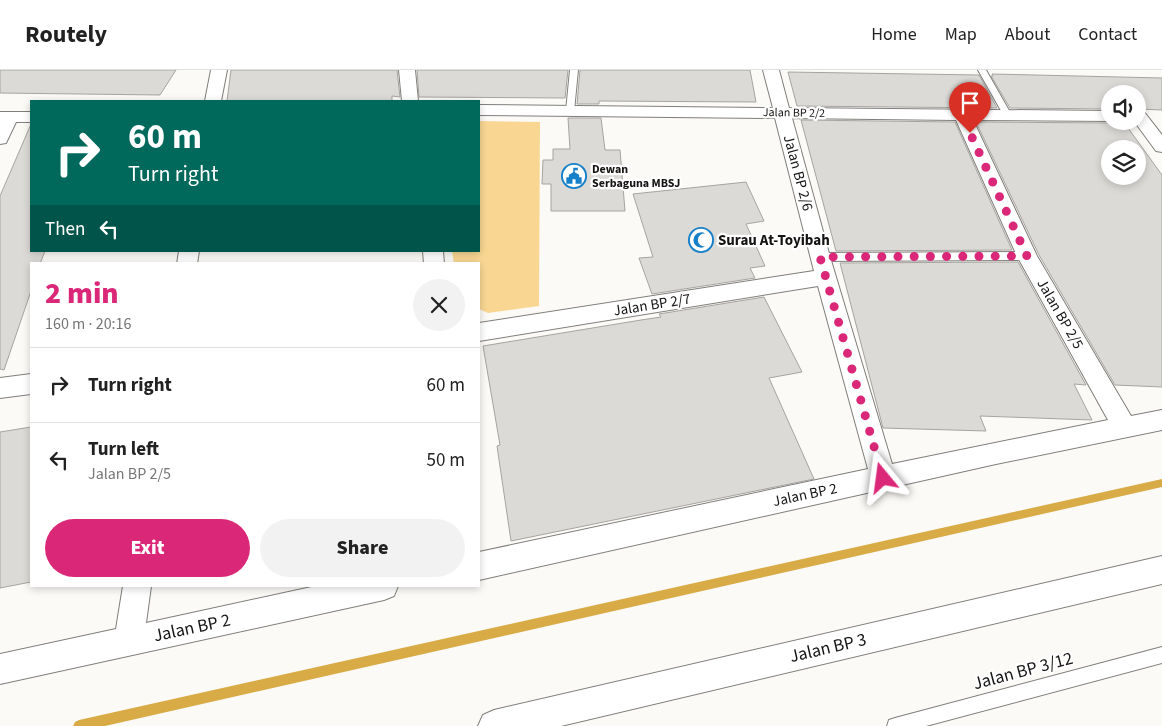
<!DOCTYPE html>
<meta charset="utf-8">
<style>
body{margin:0;font-family:"Source Sans 3",sans-serif;background:#f2f2f2;color:#222;height:100vh;display:flex;flex-direction:column;font-size:19px;white-space:nowrap}
*{box-sizing:border-box;margin:0}
p{font-size:16px;color:#767676}
.icon{flex:none;width:28px;height:28px;fill:none;stroke:currentColor;stroke-width:2;stroke-linecap:round;stroke-linejoin:round}
.map{position:relative;flex:1;overflow:hidden}
.details{position:absolute;left:30px;top:192px;width:450px;height:325px;display:flex;flex-direction:column;background:#fff;border-radius:0px;box-shadow:0 2px 8px #0003}
.details>*{flex:none}
.top-card{position:absolute;left:30px;top:30px;width:450px;height:152px;border-radius:0px;box-shadow:0 2px 8px #0003;background:#00695c;color:#fff;overflow:hidden}
.controls{position:absolute;left:1101px;top:15px;display:grid;gap:10px}
.controls a{display:grid;place-items:center;width:45px;height:45px;border-radius:50%;background:#fff;box-shadow:0 2px 8px #0003;font-size:25px}
.pin{position:absolute;display:grid;place-items:center;width:42px;height:42px;color:#fff;margin:-51px -21px;border-radius:50% 50% 50% 0;rotate:-45deg;box-shadow:0 0 5px #0007}
.pin .icon{rotate:45deg}
.me{position:absolute;width:55px;margin:-28px;rotate:344deg;stroke-linejoin:round;filter:drop-shadow(0 0 4px #0008)}
.turn{display:flex;align-items:center;gap:18px;height:105px;padding:0 15px;font-size:22px}
.turn .icon{width:65px;height:65px;stroke-width:2.5}
.turn b{display:block;font-size:35px;line-height:42px}
.then{display:flex;align-items:center;height:48px;padding:0 15px;background:#0003;gap:10px;font-size:19px}
.round{display:grid;place-items:center;flex:none;width:52px;height:52px;border-radius:26px;background:#f2f2f2}
.head{display:flex;align-items:center;justify-content:space-between;height:85px;padding:0 15px}
h1{font-size:30px;font-weight:800;line-height:38px;color:#db2777}
.primary-button{display:flex;gap:10px;margin-top:auto;padding:10px 15px}
.primary-button a{flex:1;height:58px;border-radius:30px;background:#db2777;color:#fff;font-size:20px;font-weight:800;line-height:58px;text-align:center}
.primary-button a+a{background:#f2f2f2;color:#222}
ul{padding:0;list-style:none}
li{display:flex;align-items:center;gap:15px;height:75px;padding:0 15px;border-top:1px solid #e0e0e0}
li div{flex:1}
li b{display:block;font-size:19px}
li em{font-style:normal}
header{display:flex;align-items:center;gap:30px;box-sizing:border-box;height:70px;padding:0 25px;background:#fff;border-bottom:1px solid #e0e0e0}
header strong{font-size:24px}
nav{display:flex;gap:28px;margin-inline-start:auto;font-size:18px}
.map>svg:first-child{display:block}
.green{fill:#f9d793}
.lines{fill:none;stroke-linecap:round;stroke-linejoin:round}
.stream{fill:#d8ab47;fill-rule:evenodd}
.building{fill:#dcdad6;stroke:#a6a4a0;fill-rule:evenodd}
.service-casing{stroke:#807e7a;stroke-width:2}
.minor-casing{stroke:#807e7a;stroke-width:2}
.service{fill:#fff;fill-rule:evenodd}
.minor{fill:#fff;fill-rule:evenodd}
.route{stroke:#db2777;stroke-width:9;stroke-dasharray:0 16.2}
.labels{text-anchor:middle;dominant-baseline:central;stroke-width:4.5;stroke-linejoin:round;paint-order:stroke}
.far-street-label{font-size:12px;fill:#151413;stroke:#fff}
.far-poi-label{font-size:12px;font-weight:bold;fill:#151413;stroke:#fff;text-anchor:start}
.street-label{font-size:15px;fill:#151413;stroke:#fff}
.poi-label{font-size:15px;font-weight:bold;fill:#151413;stroke:#fff;text-anchor:start}
.near-street-label{font-size:18px;fill:#151413;stroke:#fff}
</style>
<header>
<strong>Routely</strong>
<nav><a>Home</a><a>Map</a><a>About</a><a>Contact</a></nav>
</header>
<div class="map">
<svg width="1162" height="656" viewBox="0 0 1162 656">
<rect width="100%" height="100%" fill="#fcfaf6"/>
<path class="green" d="M479,51L540,52L539,236L488,243L479,239V194H454L452,181H479Z"/>
<g class="lines">
<path class="stream" d="M1162,409V417L105,656H73L75,652L79,650Z"/>
</g>
<path class="building" d="M0,0H176L160,25L0,23Z
M231,0H397L400,27L392,26V31H227Z
M417,0H568L565,28L419,27Z
M580,0H750L756,32L599,31V34H577Z
M788,2L979,5L997,38L797,36Z
M992,4L1162,8V40L1138,39V24H1110V39L1010,38L991,6H993Z
M568,48H601L605,80H620L625,141H551V114H542L543,90H553V79H570Z
M801,50L955,52L1012,180L836,181Z
M1112,51H1123L1162,105V317L1115,315L1039,185L976,52L1110,53ZM1110,79H1138V106H1110Z
M31,54V181H45L40,194H31V221L4,300L0,299V126Z
M746,112L764,151L746,154L765,196L750,198L755,208L652,224L639,188L653,187L633,124Z
M1018,192L1086,315L1074,314L1092,350L980,346L986,361L883,358L840,193Z
M764,227L802,302L769,308L814,409L511,471L497,376L500,375L483,276L641,250L661,247L659,244Z
M31,357V512L0,518V362Z"/>
<g class="lines">
<defs>
<path id="service" d="M570,0H578L574,41L570,44L566,41Z
M978,0H986L1011,44L1010,46H1004Z
M1027,182L1032,186L1027,190L820,191L815,187L820,183Z
M1162,577V593L926,656H887L889,650L895,648Z"/>
<path id="minor" d="M211,0H227L221,31H205Z
M399,0H415L418,31H402Z
M763,0H779L789,38L1110,41V51L973,50L1037,186L1131,346L1162,340V360L996,394L479,510V482L868,399L818,216L479,271V253L814,201L775,48L479,45V35L773,38ZM792,48L956,50L1017,186L1108,350L892,394L830,187Z
M0,42H31V52H16L6,73L0,74Z
M1138,42L1145,43L1162,65V82L1156,81L1134,51H1138Z
M179,181H199L197,194H177Z
M423,181H443L444,194H424Z
M31,304V324L0,328V308Z
M1162,486V514L561,656H478L483,645L494,640Z
M123,516H151L146,553L316,516H398L394,526L384,530L0,614V584L116,559Z"/>
</defs>
<use href="#service" class="service-casing"/>
<use href="#minor" class="minor-casing"/>
<use href="#service" class="service"/>
<use href="#minor" class="minor"/>
</g>
<g class="lines">
<path class="route" d="M883,408L820,187L1027,186L970,63"/>
</g>
<defs>
<symbol id="civic-ring" viewBox="-11 -11 22 22"><circle r="9.5" fill="#fff" stroke="#157fc9" stroke-width="1.5"/><path d="M-.6-6.5H3V-4.5H.6V-3L4-1V1h2V6H-6V1h2V-1L-.6-3ZM-1.2 2.5V6h2.4V2.5Z" fill="#157fc9"/></symbol>
<symbol id="mosque-ring" viewBox="-11 -11 22 22"><circle r="9.5" fill="#fff" stroke="#157fc9" stroke-width="1.5"/><path d="M3.5-4.9A6 6 0 1 0 3.5 4.9A5 5 0 1 1 3.5-4.9Z" fill="#157fc9"/></symbol>
</defs>
<g fill-rule="evenodd">
<use href="#civic-ring" x="560" y="92" width="28" height="28"/>
<use href="#mosque-ring" x="687" y="156" width="28" height="28"/>
</g>
<g class="labels">
<g class="far-street-label">
<text transform="translate(794 43) rotate(1)">Jalan BP 2/2</text>
</g>
<g class="far-poi-label">
<text x="592" y="99">Dewan<tspan x="592" dy="14">Serbaguna MBSJ</tspan></text>
</g>
<g class="street-label">
<text transform="translate(798 103) rotate(75)">Jalan BP 2/6</text>
<text transform="translate(652 235) rotate(-9)">Jalan BP 2/7</text>
<text transform="translate(1060 244) rotate(60)">Jalan BP 2/5</text>
<text transform="translate(805 425) rotate(-12)">Jalan BP 2</text>
</g>
<g class="poi-label">
<text x="718" y="170">Surau At-Toyibah</text>
</g>
<g class="near-street-label">
<text transform="translate(192 558) rotate(-12)">Jalan BP 2</text>
<text transform="translate(828 578) rotate(-13)">Jalan BP 3</text>
<text transform="translate(1023 601) rotate(-15)">Jalan BP 3/12</text>
</g>
</g>
</svg>
<div class="controls">
<a><svg class="icon" aria-label="sound" viewBox="0 0 24 24"><path d="M4 9h4l5-4v14l-5-4H4zM17 9q2 3 0 6"/></svg></a>
<a><svg class="icon" aria-label="layers" viewBox="0 0 24 24"><path d="M12 4l9 5-9 5-9-5zM3 14l9 5 9-5"/></svg></a>
</div>
<div class="pin" style="left:970px;top:63px;background:#d93025"><svg class="icon" aria-label="arrive" viewBox="0 0 24 24"><path d="M6 21V4h12l-3 4 3 4H6"/></svg></div>
<svg class="me" style="left:883px;top:408px" viewBox="-20 -20 40 40"><path d="M0-17L14 15 0 8-14 15z" fill="#db2777" stroke="#fff" stroke-width="4"/></svg>
<div class="top-card">
<div class="turn"><svg class="icon" aria-label="right" viewBox="0 0 24 24"><path d="M7 20v-9h11M14 6l5 5-5 5"/></svg><div><b>60 m</b>Turn right</div></div>
<div class="then">Then<svg class="icon" aria-label="left" viewBox="0 0 24 24"><path d="M17 20v-9H6M10 6l-5 5 5 5"/></svg></div>
</div>
<section class="details">
<div class="head"><div><h1>2 min</h1><p>160 m · 20:16</p></div><a class="round"><svg class="icon" aria-label="close" viewBox="0 0 24 24"><path d="M6 6l12 12M18 6L6 18"/></svg></a></div>
<ul>
<li><svg class="icon" aria-label="right" viewBox="0 0 24 24"><path d="M7 20v-9h11M14 6l5 5-5 5"/></svg><div><b>Turn right</b></div><em>60 m</em></li>
<li><svg class="icon" aria-label="left" viewBox="0 0 24 24"><path d="M17 20v-9H6M10 6l-5 5 5 5"/></svg><div><b>Turn left</b><p>Jalan BP 2/5</p></div><em>50 m</em></li>
</ul>
<div class="primary-button"><a>Exit</a><a>Share</a></div>
</section>
</div>
